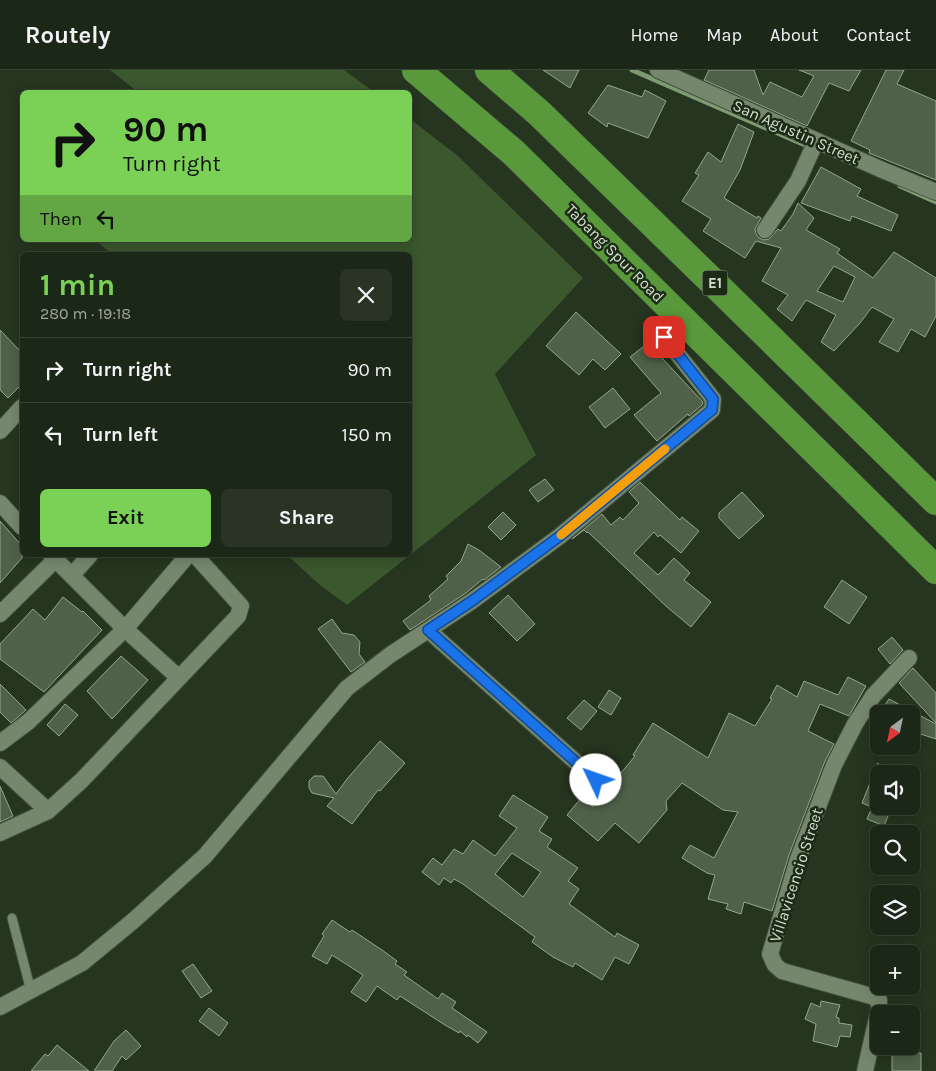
<!DOCTYPE html>
<meta charset="utf-8">
<style>
body{margin:0;font-family:Karla,sans-serif;background:#293424;color:#f1f3f6;height:100vh;display:flex;flex-direction:column;font-size:19px;white-space:nowrap}
*{box-sizing:border-box;margin:0}
p{font-size:16px;color:#a0a6a1}
.icon{flex:none;width:28px;height:28px;fill:none;stroke:currentColor;stroke-width:2;stroke-linecap:round;stroke-linejoin:round}
.map{position:relative;flex:1;overflow:hidden}
.panel{position:absolute;left:20px;top:182px;width:392px;height:305px;display:flex;flex-direction:column;background:#1c2817;border-radius:8px;box-shadow:0 2px 12px #0003,0 0 0 1px #3a4436}
.panel>*{flex:none}
.banner{position:absolute;left:20px;top:20px;width:392px;height:152px;border-radius:8px;box-shadow:0 2px 12px #0003,0 0 0 1px #3a4436;background:#7bd156;color:#111;overflow:hidden}
.needle{width:32px;rotate:213deg}
.fabs{position:absolute;left:870px;top:635px;display:grid;gap:10px}
.fabs a{display:grid;place-items:center;width:50px;height:50px;border-radius:8px;background:#1c2817;box-shadow:0 2px 12px #0003,0 0 0 1px #3a4436;font-size:25px}
.pin{position:absolute;display:grid;place-items:center;width:42px;height:42px;color:#fff;margin:-21px;border-radius:10px;box-shadow:0 2px 8px #0006}
.me{position:absolute;width:55px;margin:-28px;rotate:312deg;stroke-linejoin:round;filter:drop-shadow(0 0 4px #0008)}
.turn{display:flex;align-items:center;gap:18px;height:105px;padding:0 20px;font-size:22px}
.turn .icon{width:65px;height:65px;stroke-width:2.5}
.turn b{display:block;font-size:35px;line-height:42px}
.then{display:flex;align-items:center;height:48px;padding:0 20px;background:#0003;gap:10px;font-size:19px}
.round{display:grid;place-items:center;flex:none;width:52px;height:52px;border-radius:8px;background:#293424}
.headline{display:flex;align-items:center;justify-content:space-between;height:85px;padding:0 20px}
h1{font-size:30px;font-weight:700;line-height:38px;color:#7bd156}
.action{display:flex;gap:10px;margin-top:auto;padding:10px 20px}
.action a{flex:1;height:58px;border-radius:8px;background:#7bd156;color:#111;font-size:20px;font-weight:700;line-height:58px;text-align:center}
.action a+a{background:#293424;color:#f1f3f6}
ul{padding:0;list-style:none}
li{display:flex;align-items:center;gap:15px;height:65px;padding:0 20px;border-top:1px solid #3a4436}
li div{flex:1}
li b{display:block;font-size:19px}
li em{font-style:normal}
header{display:flex;align-items:center;gap:30px;box-sizing:border-box;height:70px;padding:0 25px;background:#1c2817;border-bottom:1px solid #3a4436}
header strong{font-size:24px}
nav{display:flex;gap:28px;margin-inline-start:auto;font-size:18px}
.map>svg:first-child{display:block}
.green{fill:#3a572e}
.lines{fill:none;stroke-linecap:round;stroke-linejoin:round}
.stream{stroke:#7d9a71;stroke-width:5}
.building{fill:#4f6149;stroke:#94a78d;fill-rule:evenodd}
.lane-casing{stroke:#424f3c;stroke-width:11}
.street-casing{stroke:#424f3c;stroke-width:18}
.highway-casing{stroke:#424f3c;stroke-width:29}
.lane{stroke:#75886e;stroke-width:9}
.street{stroke:#75886e;stroke-width:16}
.highway{stroke:#59993c;stroke-width:28}
.route-casing{stroke:#114b97;stroke-width:12}
.route{stroke:#1a73e8;stroke-width:9}
.slow{stroke:#f59e0b;stroke-width:9}
.labels{text-anchor:middle;dominant-baseline:central;stroke-width:5;stroke-linejoin:round;paint-order:stroke}
.shield{fill:#1c2b16;stroke:#9ea999;stroke-width:1}
.shield-label{font-size:15px;font-weight:bold;fill:#d5dfd1}
.street-label{font-size:16px;fill:#d5dfd1;stroke:#1c2b16}
</style>
<header>
<strong>Routely</strong>
<nav><a>Home</a><a>Map</a><a>About</a><a>Contact</a></nav>
</header>
<div class="map">
<svg width="936" height="1001" viewBox="0 0 936 1001">
<rect width="100%" height="100%" fill="#25351f"/>
<path class="green" d="M110,0H344L374,22H138Z
M410,49L458,86L583,208L495,304L536,385L347,535L320,515L287,485H410V185H113L95,170H410Z"/>
<g class="lines">
<path class="stream" d="M632,0L812,78
M900,116L936,132"/>
</g>
<path class="building" d="M543,0H579L570,18Z
M709,0H754L763,25L770,12L802,27L814,6L799,0H861L849,21L829,13L807,56L704,10Z
M886,0H904L897,14L936,31V110L869,83L870,80L851,71Z
M608,15L642,27L645,20L666,31L648,68L608,53L607,57L588,43Z
M738,54L754,62L740,100L724,128L757,148L758,146L761,148L755,159L756,164L759,168L764,170L769,169L778,159L781,161L793,144L798,133L814,148L806,160L840,179L837,183L873,208L894,182L936,208V246L925,267L911,259L898,282L879,272L894,249L872,237L860,253L834,281L821,272L836,245L806,230L792,251L777,239L788,225L762,211L781,178L756,171L745,188L703,161L711,149L682,131L699,105L695,103L708,82L721,92ZM834,196L855,207L843,232L817,221Z
M821,97L861,119L857,126L898,145L891,161L852,146L850,151L801,133Z
M576,242L621,284L605,300L593,289L579,305L546,276Z
M0,260L22,283V314L8,328L0,320Z
M648,273L703,332L702,335L689,346L688,344L657,371L634,345L661,323L630,287Z
M613,318L630,339L605,358L589,337Z
M545,409L554,420L538,432L529,420Z
M640,412L680,450L682,447L699,461L681,483L660,465L658,467L654,462L634,483L658,505L674,488L690,503L684,510L711,532L691,557L667,537L588,462L587,463L584,460L572,469L602,444L611,455L620,447L623,450L639,433L629,422Z
M742,422L764,446L739,469L719,448V443Z
M503,442L516,455L501,470L488,457Z
M0,451L22,476V488L0,513Z
M468,474L479,480L501,497L484,510L483,509L466,523L410,560L403,551L431,530L429,526L448,509L446,506L461,491Z
M842,510L867,527L849,554L824,537Z
M508,525L535,554L517,571L489,543Z
M63,527L82,542L83,541L102,560L44,622L0,589V574L33,539L45,550Z
M332,549L342,563L354,565L360,572L359,584L365,592L351,602L318,559Z
M892,567L903,580L890,594L878,579Z
M121,586L148,610L112,649L87,621Z
M913,598L936,623V653L899,613Z
M848,607L866,616L849,646L820,634L808,661L834,674L825,691L789,785L772,841L744,832L741,844L726,839L728,834L708,829L715,805L707,803L682,788L690,775L714,788L738,742L723,740L682,713L666,731L667,740L639,773L615,753L598,771L567,745L582,727L593,737L635,686L633,685L653,653L708,688L729,643L755,656L772,629L770,628L777,615L797,627L804,611L838,625Z
M0,614L26,640L11,653L0,642Z
M609,620L621,628L611,645L598,637Z
M889,629L936,654V669L911,661V644H879Z
M584,630L597,641L581,660L567,648Z
M65,634L78,645L59,666L47,655Z
M380,671L405,693L380,721L378,720L352,754L327,736L334,728L312,723L309,718V711L314,706H323L336,724L347,709Z
M878,693L879,736H892L884,756L867,749L872,737L862,733Z
M0,716L13,746L0,752Z
M513,725L548,747L539,761L552,769L547,777L578,798L568,811L579,819L569,834L615,867L617,863L639,875L629,894L615,887L602,910L575,893L573,897L553,887L532,872L535,867L463,814L454,809L451,813L444,808L439,815L422,802L433,788L442,795L454,779L463,784L473,770L495,786L517,758L499,746ZM512,783L541,802L523,827L495,804Z
M332,850L350,862L352,860L382,880L397,891L395,894L407,902L404,905L438,929L442,923L456,932L452,938L487,962L478,973L468,965L467,967L460,961L459,963L445,955L400,926L397,930L377,916L366,932L351,922L363,905L332,885L327,894L312,886L324,866L322,864Z
M193,894L212,921L201,928L182,901Z
M821,931L840,935L836,947L839,948V953L852,955L850,967L840,966L837,977L813,971L816,954L805,949L811,933L820,937Z
M209,938L228,953L219,966L199,951Z
M126,960L141,976L126,990L122,986L112,1001H94L114,971Z
M57,975L89,1001H31L45,984L48,986Z
M892,983H921V1001H892Z"/>
<g class="lines">
<defs>
<path id="lane" d="M12,848L31,921"/>
<path id="street" d="M658,0L880,99L936,122
M765,160L798,111L816,71
M0,361L22,337
M0,433L22,457
M51,485L125,559L178,607
M72,505L90,485
M0,544L56,489
M428,560L596,710
M0,673L28,652L125,559L188,485
M0,697L48,741
M0,763L48,741L82,710L238,546L241,536L195,485
M0,937L82,893L133,851L205,786L347,618L390,585L472,531L560,466L712,340L713,329L664,267
M865,1001L879,939V930L871,926L782,901L775,895L770,884L798,789L834,695L855,654L873,626L909,588"/>
<path id="highway" d="M416,0L514,83L936,500
M489,0L539,43L723,222L936,431"/>
</defs>
<use href="#lane" class="lane-casing"/>
<use href="#street" class="street-casing"/>
<use href="#highway" class="highway-casing"/>
<use href="#lane" class="lane"/>
<use href="#street" class="street"/>
<use href="#highway" class="highway"/>
</g>
<g class="lines">
<defs>
<path id="route" d="M596,710L428,560L472,531L560,466L712,340L713,329L664,267"/>
</defs>
<use href="#route" class="route-casing"/>
<use href="#route" class="route"/>
<path class="slow" d="M561,465L665,379"/>
</g>
<g class="labels">
<rect class="shield" x="702.5" y="200.5" width="25" height="25" rx="4"/>
<g class="shield-label">
<text x="715" y="213">E1</text>
</g>
<g class="street-label">
<text transform="translate(796 62) rotate(24)">San Agustin Street</text>
<text transform="translate(615 183) rotate(45)">Tabang Spur Road</text>
<text transform="translate(796 805) rotate(-72)">Villavicencio Street</text>
</g>
</g>
</svg>
<div class="fabs">
<a><svg class="needle" viewBox="-14 -14 28 28"><path d="M0-13l5 13h-10z" fill="#e53935"/><path d="M0 13l5-13h-10z" fill="#a0a6a1"/></svg></a>
<a><svg class="icon" aria-label="sound" viewBox="0 0 24 24"><path d="M4 9h4l5-4v14l-5-4H4zM17 9q2 3 0 6"/></svg></a>
<a><svg class="icon" aria-label="search" viewBox="0 0 24 24"><circle cx="10" cy="10" r="6"/><path d="M15 15l6 6"/></svg></a>
<a><svg class="icon" aria-label="layers" viewBox="0 0 24 24"><path d="M12 4l9 5-9 5-9-5zM3 14l9 5 9-5"/></svg></a>
<a>+</a>
<a>−</a>
</div>
<div class="pin" style="left:664px;top:267px;background:#d93025"><svg class="icon" aria-label="arrive" viewBox="0 0 24 24"><path d="M6 21V4h12l-3 4 3 4H6"/></svg></div>
<svg class="me" style="left:596px;top:710px" viewBox="-20 -20 40 40"><circle r="19" fill="#fff"/><path d="M0-13L10 11 0 6-10 11z" fill="#1a73e8"/></svg>
<div class="banner">
<div class="turn"><svg class="icon" aria-label="right" viewBox="0 0 24 24"><path d="M7 20v-9h11M14 6l5 5-5 5"/></svg><div><b>90 m</b>Turn right</div></div>
<div class="then">Then<svg class="icon" aria-label="left" viewBox="0 0 24 24"><path d="M17 20v-9H6M10 6l-5 5 5 5"/></svg></div>
</div>
<section class="panel">
<div class="headline"><div><h1>1 min</h1><p>280 m · 19:18</p></div><a class="round"><svg class="icon" aria-label="close" viewBox="0 0 24 24"><path d="M6 6l12 12M18 6L6 18"/></svg></a></div>
<ul>
<li><svg class="icon" aria-label="right" viewBox="0 0 24 24"><path d="M7 20v-9h11M14 6l5 5-5 5"/></svg><div><b>Turn right</b></div><em>90 m</em></li>
<li><svg class="icon" aria-label="left" viewBox="0 0 24 24"><path d="M17 20v-9H6M10 6l-5 5 5 5"/></svg><div><b>Turn left</b></div><em>150 m</em></li>
</ul>
<div class="action"><a>Exit</a><a>Share</a></div>
</section>
</div>
